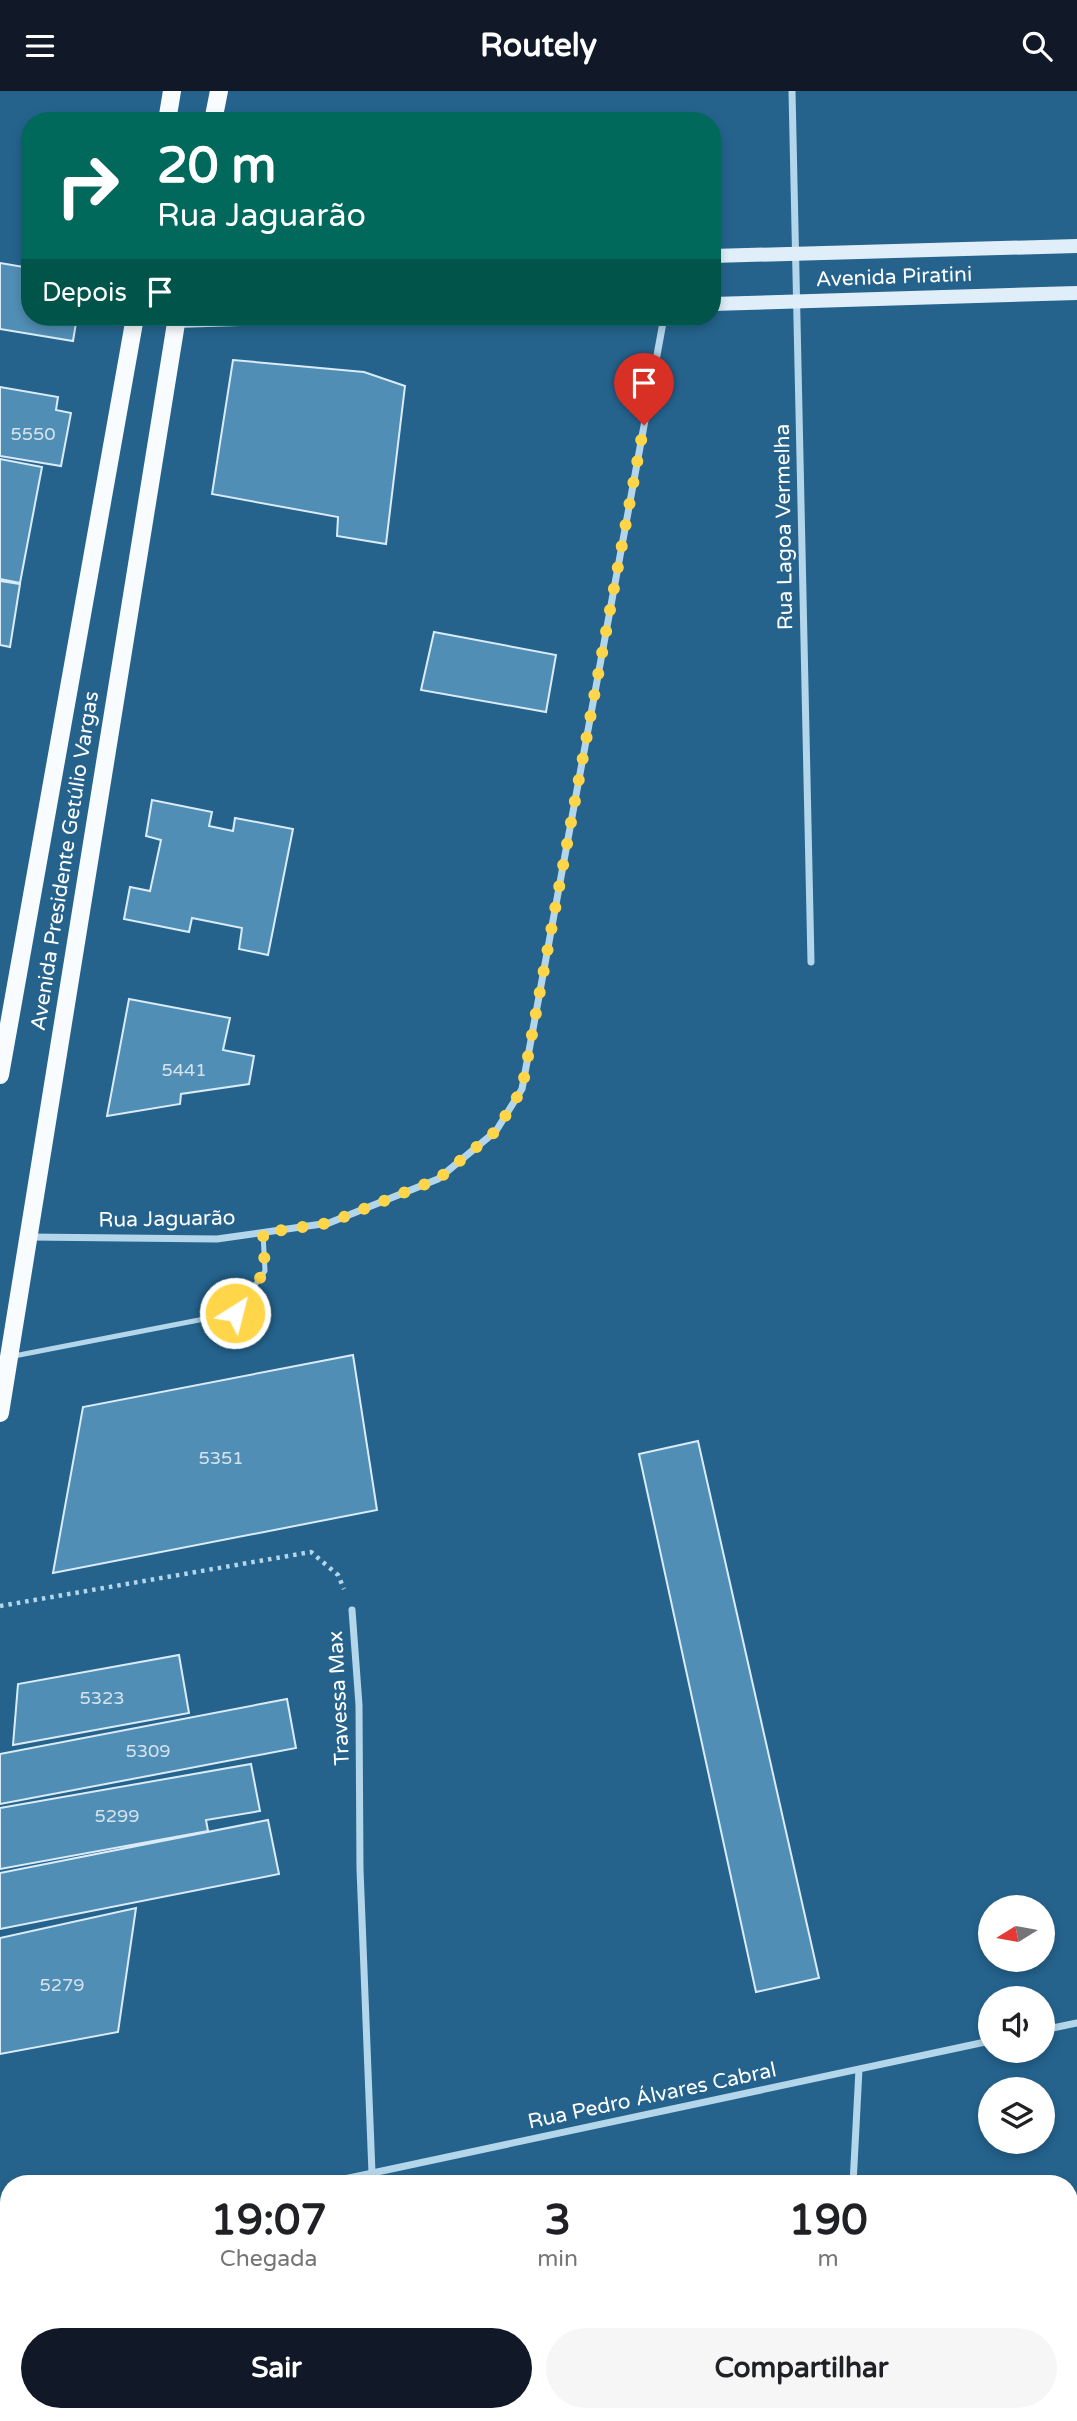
<!DOCTYPE html>
<html lang="pt">
<meta charset="utf-8">
<style>
body{margin:0;font-family:"Varela Round",sans-serif;background:#f6f6f6;color:#202124;height:100vh;display:flex;flex-direction:column;font-size:26px;white-space:nowrap}
*{box-sizing:border-box;margin:0}
p{font-size:23px;color:#757577}
.icon{flex:none;width:38px;height:38px;fill:none;stroke:currentColor;stroke-width:2;stroke-linecap:round;stroke-linejoin:round}
.map{position:relative;flex:1;overflow:hidden}
.panel{position:absolute;left:0px;top:2084px;width:1078px;height:247px;display:flex;flex-direction:column;background:#fff;border-radius:28px 28px 0 0;box-shadow:0 4px 10px #0003}
.panel>*{flex:none}
.top-card{position:absolute;left:21px;top:21px;width:700px;height:214px;border-radius:28px;box-shadow:0 4px 10px #0003;background:#00695c;color:#fff;overflow:hidden}
.needle{width:46px;rotate:259deg}
.buttons{position:absolute;left:978px;top:1804px;display:grid;gap:14px}
.buttons a{display:grid;place-items:center;width:77px;height:77px;border-radius:50%;background:#fff;box-shadow:0 4px 10px #0003;font-size:35px}
.pin{position:absolute;display:grid;place-items:center;width:60px;height:60px;color:#fff;margin:-72px -30px;border-radius:50% 50% 50% 0;rotate:-45deg;box-shadow:0 0 7px #0007}
.pin .icon{rotate:45deg}
.me{position:absolute;width:77px;margin:-38px;rotate:36deg;stroke-linejoin:round;filter:drop-shadow(0 0 5px #0008)}
.turn{display:flex;align-items:center;gap:24px;height:147px;padding:0 21px;font-size:32px}
.turn .icon{width:91px;height:91px;stroke-width:2.5}
.turn b{display:block;font-size:49px;line-height:60px}
.then{display:flex;align-items:center;height:66px;padding:0 21px;background:#0003;gap:14px;font-size:26px}
.eta{display:flex;justify-content:space-evenly;align-items:center;height:119px;text-align:center}
.eta b{font-size:42px;font-weight:700;line-height:49px}
.action{display:flex;gap:14px;margin-top:auto;padding:14px 21px}
.action a{flex:1;height:80px;border-radius:42px;background:#111827;color:#fff;font-size:28px;font-weight:700;line-height:80px;text-align:center}
.action a+a{background:#f6f6f6;color:#202124}
header{display:flex;justify-content:space-between;align-items:center;height:91px;padding:0 21px;background:#111827;color:#fff;font-size:32px;font-weight:700}
.map>svg:first-child{display:block}
.building{fill:#518eb5;stroke:#d9ecf8;stroke-width:2}
.lines{fill:none;stroke-linecap:round;stroke-linejoin:round}
.path{stroke:#b4d6eb;stroke-width:4.5;stroke-dasharray:3.5 5;stroke-linecap:butt}
.service{stroke:#b4d6eb;stroke-width:5}
.minor{stroke:#b4d6eb;stroke-width:7}
.secondary{stroke:#dfeef9;stroke-width:14}
.primary{stroke:#f8fcfe;stroke-width:18}
.route{stroke:#ffd54a;stroke-width:12;stroke-dasharray:0 21.6}
.labels{text-anchor:middle;dominant-baseline:central;stroke-width:5;stroke-linejoin:round;paint-order:stroke}
.number-label{font-size:18px;fill:#d4e3ec}
.street-label{font-size:21px;fill:#fff;stroke:#25638d}
</style>
<header><svg class="icon" aria-label="menu" viewBox="0 0 24 24"><path d="M4 6h16M4 12h16M4 18h16"/></svg>Routely<svg class="icon" aria-label="search" viewBox="0 0 24 24"><circle cx="10" cy="10" r="6"/><path d="M15 15l6 6"/></svg></header>
<div class="map">
<svg width="1077" height="2330" viewBox="0 0 1077 2330">
<rect width="100%" height="100%" fill="#25638d"/>
<path class="building" d="M0,172L30,177V226H77L73,250L0,238Z
M233,269L364,281L405,295L386,453L337,445L338,426L212,403Z
M0,296L58,306L56,319L71,322L61,375L0,365Z
M0,368L42,376L20,492L0,488Z
M0,490L20,493L10,556L0,554Z
M434,541L556,564L546,621L421,599Z
M152,709L212,721L209,735L233,740L235,727L293,738L268,864L239,858L242,837L192,827L189,841L124,828L130,796L150,800L161,749L146,745Z
M129,908L230,927L223,959L254,965L249,993L181,1003L180,1013L107,1025Z
M353,1264L377,1419L53,1482L83,1316Z
M698,1350L819,1887L756,1901L639,1363Z
M179,1564L189,1622L13,1654L18,1593Z
M287,1608L296,1657L0,1713V1663Z
M251,1673L260,1720L206,1729L208,1740L0,1778V1717Z
M268,1729L279,1783L0,1838V1782Z
M136,1817L118,1941L0,1963V1847Z"/>
<g class="lines">
<path class="path" d="M0,1515L311,1461L338,1484L344,1498"/>
<path class="service" d="M14,1265L235,1222L265,1180L263,1142"/>
<path class="minor" d="M792,0L811,871
M29,1146L217,1148L329,1132L438,1088L496,1040L522,998L664,226
M352,1519L359,1614L360,1778L372,2082
M1043,1939L1077,1932
M321,2093L990,1950
M853,2093L859,1978
M0,2162L9,2160
M847,2322L849,2330"/>
<path class="secondary" d="M712,165L1077,155
M712,213L1077,202
M171,226L176,230L300,226"/>
<path class="primary" d="M167,30L172,0
M213,30L219,0
M0,984L135,226
M0,1322L177,226"/>
</g>
<g class="lines">
<path class="route" d="M235,1222L265,1180L263,1142L329,1132L438,1088L496,1040L522,998L644,334"/>
</g>
<g class="labels">
<g class="number-label">
<text x="33" y="343">5550</text>
<text x="184" y="979">5441</text>
<text x="221" y="1367">5351</text>
<text x="102" y="1607">5323</text>
<text x="148" y="1660">5309</text>
<text x="117" y="1725">5299</text>
<text x="62" y="1894">5279</text>
</g>
<g class="street-label">
<text transform="translate(894 186) rotate(-2)">Avenida Piratini</text>
<text transform="translate(784 436) rotate(-91)">Rua Lagoa Vermelha</text>
<text transform="translate(65 770) rotate(-81)">Avenida Presidente Getúlio Vargas</text>
<text transform="translate(167 1128) rotate(-1)">Rua Jaguarão</text>
<text transform="translate(339 1607) rotate(-93)">Travessa Max</text>
<text transform="translate(652 2005) rotate(-12)">Rua Pedro Álvares Cabral</text>
</g>
</g>
</svg>
<div class="buttons">
<a><svg class="needle" viewBox="-14 -14 28 28"><path d="M0-13l5 13h-10z" fill="#e53935"/><path d="M0 13l5-13h-10z" fill="#757577"/></svg></a>
<a><svg class="icon" aria-label="sound" viewBox="0 0 24 24"><path d="M4 9h4l5-4v14l-5-4H4zM17 9q2 3 0 6"/></svg></a>
<a><svg class="icon" aria-label="layers" viewBox="0 0 24 24"><path d="M12 4l9 5-9 5-9-5zM3 14l9 5 9-5"/></svg></a>
</div>
<div class="pin" style="left:644px;top:334px;background:#d93025"><svg class="icon" aria-label="arrive" viewBox="0 0 24 24"><path d="M6 21V4h12l-3 4 3 4H6"/></svg></div>
<svg class="me" style="left:235px;top:1222px" viewBox="-20 -20 40 40"><circle r="17" fill="#ffd54a" stroke="#fff" stroke-width="3"/><path d="M0-11L8 9 0 5-8 9z" fill="#fff"/></svg>
<div class="top-card">
<div class="turn"><svg class="icon" aria-label="right" viewBox="0 0 24 24"><path d="M7 20v-9h11M14 6l5 5-5 5"/></svg><div><b>20 m</b>Rua Jaguarão</div></div>
<div class="then">Depois<svg class="icon" aria-label="arrive" viewBox="0 0 24 24"><path d="M6 21V4h12l-3 4 3 4H6"/></svg></div>
</div>
<section class="panel">
<div class="eta">
<div><b>19:07</b><p>Chegada</p></div>
<div><b>3</b><p>min</p></div>
<div><b>190</b><p>m</p></div>
</div>
<div class="action"><a>Sair</a><a>Compartilhar</a></div>
</section>
</div>
